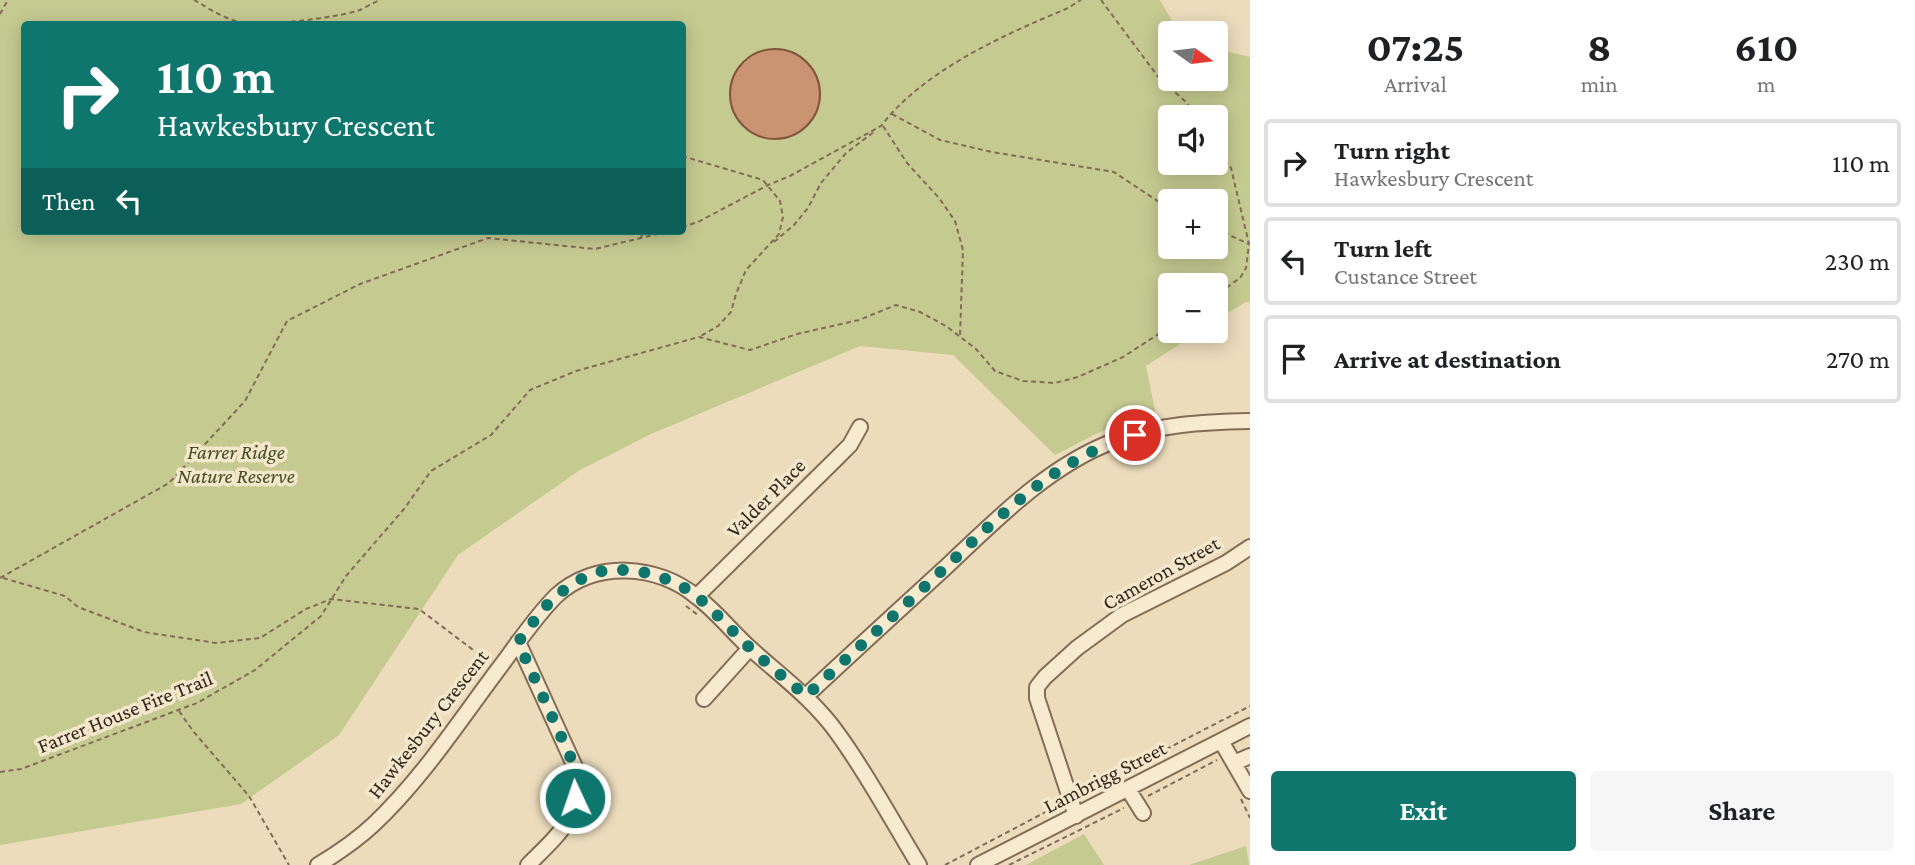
<!DOCTYPE html>
<meta charset="utf-8">
<style>
body{margin:0;font-family:"Crimson Pro",serif;background:#f6f6f6;color:#202124;height:100vh;display:flex;flex-direction:column;font-size:26px;white-space:nowrap}
*{box-sizing:border-box;margin:0}
p{font-size:23px;color:#757577}
.icon{flex:none;width:38px;height:38px;fill:none;stroke:currentColor;stroke-width:2;stroke-linecap:round;stroke-linejoin:round}
.map{position:relative;flex:1;overflow:hidden}
.details{display:flex;flex-direction:column;background:#fff;width:665px}
.details>*{flex:none}
.banner{position:absolute;left:21px;top:21px;width:665px;height:214px;border-radius:7px;box-shadow:0 4px 18px #0003;background:#0f766e;color:#fff;overflow:hidden}
.needle{width:46px;rotate:104deg}
.controls{position:absolute;left:1158px;top:21px;display:grid;gap:14px}
.controls a{display:grid;place-items:center;width:70px;height:70px;border-radius:7px;background:#fff;box-shadow:0 4px 18px #0003;font-size:35px}
.pin{position:absolute;display:grid;place-items:center;width:60px;height:60px;color:#fff;margin:-30px;border:4px solid #fff;border-radius:50%;box-shadow:0 2px 7px #0007}
.me{position:absolute;width:77px;margin:-38px;rotate:357deg;stroke-linejoin:round;filter:drop-shadow(0 0 5px #0008)}
.turn{display:flex;align-items:center;gap:24px;height:147px;padding:0 21px;font-size:32px}
.turn .icon{width:91px;height:91px;stroke-width:2.5}
.turn b{display:block;font-size:49px;line-height:60px}
.then{display:flex;align-items:center;height:66px;padding:0 21px;background:#0003;gap:14px;font-size:26px}
.eta{display:flex;justify-content:space-evenly;align-items:center;height:119px;text-align:center}
.eta b{font-size:42px;font-weight:700;line-height:49px}
.button{display:flex;gap:14px;margin-top:auto;padding:14px 21px}
.button a{flex:1;height:80px;border-radius:7px;background:#0f766e;color:#fff;font-size:28px;font-weight:700;line-height:80px;text-align:center}
.button a+a{background:#f6f6f6;color:#202124}
ul{padding:0;list-style:none}
li{display:flex;align-items:center;gap:21px;height:88px;margin:0 14px 10px;padding:0 7px;border:4px solid #e0e0e0;border-radius:7px}
li div{flex:1}
li b{display:block;font-size:26px}
li em{font-style:normal}
main{display:flex;flex:1;min-height:0}
.map>svg:first-child{display:block}
.green{fill:#c5ca91;fill-rule:evenodd}
.building{fill:#ca9473;stroke:#82563d;stroke-width:2}
.lines{fill:none;stroke-linecap:round;stroke-linejoin:round}
.minor-casing{stroke:#836d56;stroke-width:18}
.path{stroke:#836d56;stroke-width:2;stroke-dasharray:5 3.5;stroke-linecap:butt}
.minor{stroke:#f8eacf;stroke-width:14}
.route{stroke:#0f766e;stroke-width:12;stroke-dasharray:0 21.6}
.labels{text-anchor:middle;dominant-baseline:central;stroke-width:7;stroke-linejoin:round;paint-order:stroke}
.park-label{font-size:21px;font-style:italic;fill:#454f22;stroke:#f4e7cc}
.street-label{font-size:21px;fill:#33261b;stroke:#f4e7cc}
</style>
<main>
<div class="map">
<svg width="1250" height="865" viewBox="0 0 1250 865">
<rect width="100%" height="100%" fill="#ecdcbc"/>
<path class="green" d="M0,0H1160L1179,33H1171V79H1216V49L1250,57V302H1246L1216,320V285H1171V331H1200L1146,366L1156,415L1102,431L1055,455L953,355L860,346L651,434L580,470L458,555L339,735L241,804L0,845ZM24,24H682V231H24ZM1216,117V163H1171V117ZM1171,201H1216V247H1171Z
M1084,834L1104,865H1026Z
M1246,846L1249,865H1189Z"/>
<path class="building" d="M730 94a45 45 0 1 1 90 0a45 45 0 1 1-90 0Z"/>
<g class="lines">
<defs>
<path id="minor" d="M697,596L838,457L850,445L860,427
M518,642L575,767C583,816 560,833 528,865
M806,696C852,653 899,610 946,567C997,519 1048,466 1114,441C1158,424 1204,422 1250,421
M704,699L750,648
M1221,741L1250,791
M1234,763L1250,756
M1128,789L1143,813
M1076,816L1037,698V687L1045,677L1077,648L1122,615L1226,563L1250,547
M318,865C338,853 357,840 374,824C422,779 460,720 500,667C518,643 535,617 556,596C595,560 657,564 697,597C717,612 732,632 751,649C781,676 814,700 838,734C868,775 892,821 919,865
M978,865L1250,726"/>
</defs>
<use href="#minor" class="minor-casing"/>
<path class="path" d="M194,0C208,8 223,18 239,22C263,27 336,18 360,10C366,7 373,3 380,0
M1101,0L1159,78L1187,103L1197,117
M0,14L8,0
M892,114L940,140L992,152L1114,172L1171,210
M883,126L907,163L939,198L955,221L963,250L960,336
M1216,145L1231,168L1249,244L1246,268L1240,278L1216,295
M682,156L763,180L780,201L783,217L779,234L746,270L736,294L731,312L718,326L699,337
M682,227L698,222L768,185L790,176L881,126C923,71 1003,35 1066,9L1081,0
M1216,229L1249,244
M641,237L644,231
M774,242L794,225L808,208L821,183L846,153L875,131
M0,578L169,483L245,401L287,321L360,284L488,238L595,249L670,231
M3,578L65,596L78,607L144,632L216,643L260,638L306,609L331,599L419,609L489,662
M686,606L698,615
M179,711L193,731L249,796L289,865
M0,772L21,769L197,703L255,670L321,616L346,576L404,509L431,471L491,435L530,390L576,371L699,337L750,350L797,334L859,320L896,305L920,312L946,326L976,349L995,371L1023,381L1055,383L1078,377L1123,357L1171,326
M1083,792L1250,706
M1148,796L1217,760
M1241,799L1250,818
M945,865L1059,805
M1009,865L1124,808"/>
<use href="#minor" class="minor"/>
</g>
<g class="lines">
<path class="route" d="M575,798L578,784L575,767L518,642C531,626 543,606 560,593C572,584 587,574 603,571C634,566 674,577 699,598C716,613 732,631 749,647C767,664 787,680 806,696C848,657 890,619 932,580C994,522 1052,459 1135,435"/>
</g>
<g class="labels">
<g class="park-label">
<text x="236" y="452">Farrer Ridge<tspan x="236" dy="24">Nature Reserve</tspan></text>
</g>
<g class="street-label">
<text transform="translate(766 498) rotate(-45)">Valder Place</text>
<text transform="translate(1161 573) rotate(-29)">Cameron Street</text>
<text transform="translate(125 712) rotate(-22)">Farrer House Fire Trail</text>
<text transform="translate(428 724) rotate(-52)">Hawkesbury Crescent</text>
<text transform="translate(1105 777) rotate(-27)">Lambrigg Street</text>
</g>
</g>
</svg>
<div class="controls">
<a><svg class="needle" viewBox="-14 -14 28 28"><path d="M0-13l5 13h-10z" fill="#e53935"/><path d="M0 13l5-13h-10z" fill="#757577"/></svg></a>
<a><svg class="icon" aria-label="sound" viewBox="0 0 24 24"><path d="M4 9h4l5-4v14l-5-4H4zM17 9q2 3 0 6"/></svg></a>
<a>+</a>
<a>−</a>
</div>
<div class="pin" style="left:1135px;top:435px;background:#d93025"><svg class="icon" aria-label="arrive" viewBox="0 0 24 24"><path d="M6 21V4h12l-3 4 3 4H6"/></svg></div>
<svg class="me" style="left:575px;top:798px" viewBox="-20 -20 40 40"><circle r="17" fill="#0f766e" stroke="#fff" stroke-width="3"/><path d="M0-11L8 9 0 5-8 9z" fill="#fff"/></svg>
<div class="banner">
<div class="turn"><svg class="icon" aria-label="right" viewBox="0 0 24 24"><path d="M7 20v-9h11M14 6l5 5-5 5"/></svg><div><b>110 m</b>Hawkesbury Crescent</div></div>
<div class="then">Then<svg class="icon" aria-label="left" viewBox="0 0 24 24"><path d="M17 20v-9H6M10 6l-5 5 5 5"/></svg></div>
</div>
</div>
<section class="details">
<div class="eta">
<div><b>07:25</b><p>Arrival</p></div>
<div><b>8</b><p>min</p></div>
<div><b>610</b><p>m</p></div>
</div>
<ul>
<li><svg class="icon" aria-label="right" viewBox="0 0 24 24"><path d="M7 20v-9h11M14 6l5 5-5 5"/></svg><div><b>Turn right</b><p>Hawkesbury Crescent</p></div><em>110 m</em></li>
<li><svg class="icon" aria-label="left" viewBox="0 0 24 24"><path d="M17 20v-9H6M10 6l-5 5 5 5"/></svg><div><b>Turn left</b><p>Custance Street</p></div><em>230 m</em></li>
<li><svg class="icon" aria-label="arrive" viewBox="0 0 24 24"><path d="M6 21V4h12l-3 4 3 4H6"/></svg><div><b>Arrive at destination</b></div><em>270 m</em></li>
</ul>
<div class="button"><a>Exit</a><a>Share</a></div>
</section>
</main>
